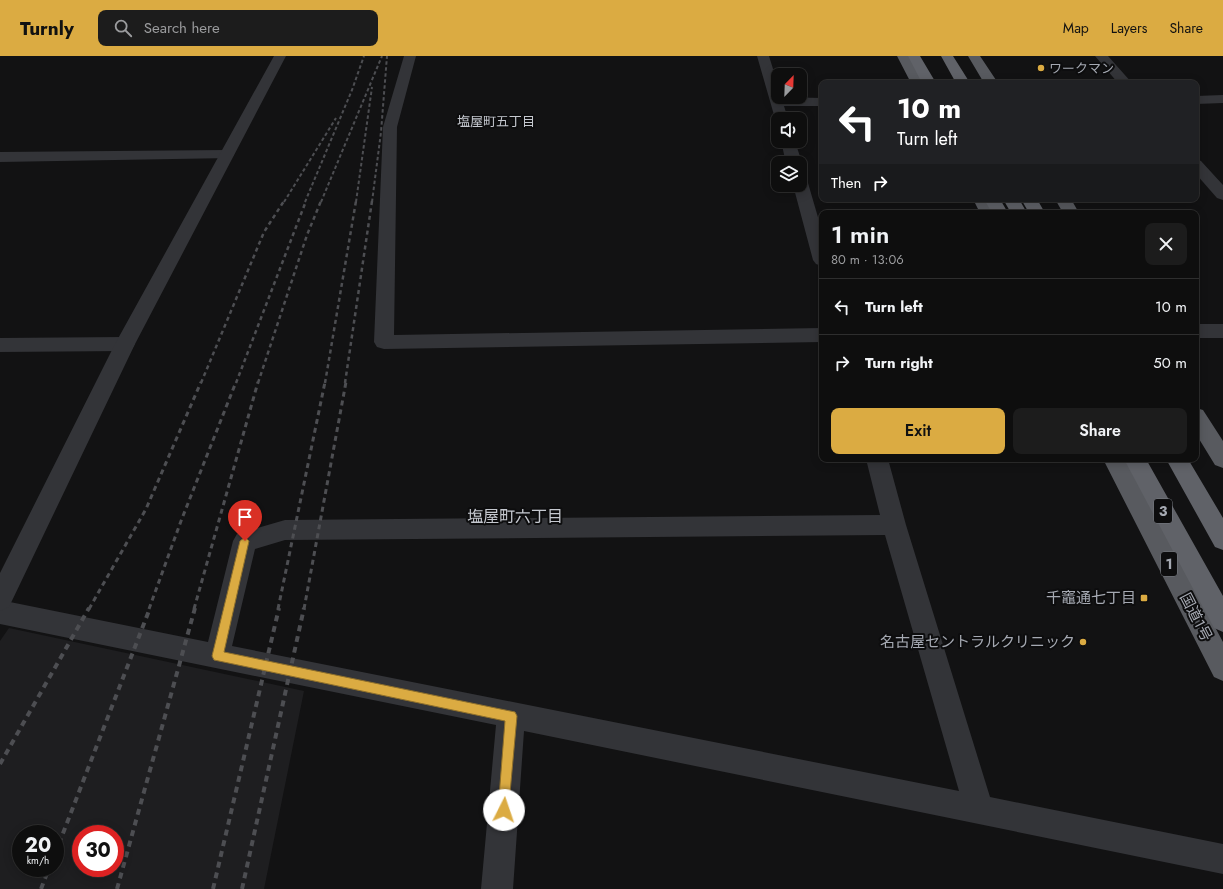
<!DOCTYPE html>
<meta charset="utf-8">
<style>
body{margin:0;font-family:Jost,"Noto Sans JP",sans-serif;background:#1c1c1c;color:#f1f3f6;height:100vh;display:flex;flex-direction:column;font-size:15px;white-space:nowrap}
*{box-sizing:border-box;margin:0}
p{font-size:13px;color:#9b9c9e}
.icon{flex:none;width:22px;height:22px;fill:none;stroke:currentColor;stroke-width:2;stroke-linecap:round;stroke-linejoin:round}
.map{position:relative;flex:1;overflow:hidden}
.panel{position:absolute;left:819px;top:154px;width:380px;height:252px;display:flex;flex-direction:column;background:#0e0e0e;border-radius:8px;box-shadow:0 2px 10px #0003,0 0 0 1px #2e2e2e}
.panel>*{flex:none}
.top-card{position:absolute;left:819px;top:24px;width:380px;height:122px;border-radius:8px;box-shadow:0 2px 10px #0003,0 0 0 1px #2e2e2e;background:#202124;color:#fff;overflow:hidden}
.needle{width:26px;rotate:23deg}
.tools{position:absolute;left:771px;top:12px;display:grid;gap:8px}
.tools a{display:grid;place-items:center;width:36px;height:36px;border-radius:8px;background:#0e0e0e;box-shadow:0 2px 10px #0003,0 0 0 1px #2e2e2e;font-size:20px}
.speed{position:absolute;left:12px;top:769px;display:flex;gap:8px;font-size:20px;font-weight:700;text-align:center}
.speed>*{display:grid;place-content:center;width:52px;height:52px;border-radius:50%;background:#0e0e0e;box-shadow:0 2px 10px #0003,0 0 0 1px #2e2e2e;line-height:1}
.speed small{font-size:10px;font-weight:400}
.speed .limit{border:6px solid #d22;background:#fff;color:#111}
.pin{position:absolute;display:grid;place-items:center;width:34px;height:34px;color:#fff;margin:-41px -17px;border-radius:50% 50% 50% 0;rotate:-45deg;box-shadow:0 0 4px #0007}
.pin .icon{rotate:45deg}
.me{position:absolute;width:44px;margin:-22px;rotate:4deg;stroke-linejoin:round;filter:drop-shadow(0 0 3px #0008)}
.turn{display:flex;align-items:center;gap:14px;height:84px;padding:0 12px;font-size:18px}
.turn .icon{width:52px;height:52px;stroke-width:2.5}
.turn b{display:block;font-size:28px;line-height:34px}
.then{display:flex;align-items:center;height:38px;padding:0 12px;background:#0003;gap:8px;font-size:15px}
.round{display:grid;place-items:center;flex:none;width:42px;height:42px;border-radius:8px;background:#1c1c1c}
.overview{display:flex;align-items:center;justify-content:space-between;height:68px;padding:0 12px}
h1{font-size:24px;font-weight:600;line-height:30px}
.primary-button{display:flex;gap:8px;margin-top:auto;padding:8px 12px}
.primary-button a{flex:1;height:46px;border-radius:8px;background:#dbab42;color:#111;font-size:16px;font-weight:600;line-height:46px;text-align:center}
.primary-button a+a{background:#1c1c1c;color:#f1f3f6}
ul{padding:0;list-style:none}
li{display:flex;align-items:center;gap:12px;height:56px;padding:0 12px;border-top:1px solid #2e2e2e}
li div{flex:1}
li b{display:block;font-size:15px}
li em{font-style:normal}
header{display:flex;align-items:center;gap:24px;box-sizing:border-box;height:56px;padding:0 20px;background:#dbab42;color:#111}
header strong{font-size:19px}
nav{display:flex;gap:22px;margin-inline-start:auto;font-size:14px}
.search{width:280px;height:36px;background:#1c1c1c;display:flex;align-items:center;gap:10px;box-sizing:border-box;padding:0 14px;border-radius:8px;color:#9b9c9e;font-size:15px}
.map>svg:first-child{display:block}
.built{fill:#1e1e20;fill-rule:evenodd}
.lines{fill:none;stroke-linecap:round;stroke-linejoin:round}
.minor{fill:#333438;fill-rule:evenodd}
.tertiary{fill:#333438;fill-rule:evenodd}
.trunk{fill:#585a5f;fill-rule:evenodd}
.motorway{fill:#606268;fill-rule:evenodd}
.rail-far3{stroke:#4d4e52;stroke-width:2;stroke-dasharray:3.5 2.5;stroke-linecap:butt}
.rail-far2{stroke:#4d4e52;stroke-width:2.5;stroke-dasharray:4 3.5;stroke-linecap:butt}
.rail-far1{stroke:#4d4e52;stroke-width:3;stroke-dasharray:5 4;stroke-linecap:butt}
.rail{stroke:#4d4e52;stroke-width:4;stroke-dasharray:6 5;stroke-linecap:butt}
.route{fill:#dbab42;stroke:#8e6f2b}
.poi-dot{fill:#dbab42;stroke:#0d0d0e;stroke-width:1.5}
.labels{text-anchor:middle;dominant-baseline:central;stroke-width:4;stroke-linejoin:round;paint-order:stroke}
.far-poi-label{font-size:13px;fill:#a5a9b2;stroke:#0d0d0e;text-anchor:start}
.far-neighbourhood-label{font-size:13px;fill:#c5c8cf;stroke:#0d0d0e}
.shield{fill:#0d0d0e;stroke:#777a81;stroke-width:1}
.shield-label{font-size:14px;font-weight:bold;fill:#a5a9b2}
.poi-label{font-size:15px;fill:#a5a9b2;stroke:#0d0d0e;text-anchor:end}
.street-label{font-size:15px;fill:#a5a9b2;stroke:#0d0d0e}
.neighbourhood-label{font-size:16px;fill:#c5c8cf;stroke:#0d0d0e}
</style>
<header>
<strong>Turnly</strong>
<div class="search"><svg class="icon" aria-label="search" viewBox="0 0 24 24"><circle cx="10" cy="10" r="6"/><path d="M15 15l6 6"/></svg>Search here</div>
<nav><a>Map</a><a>Layers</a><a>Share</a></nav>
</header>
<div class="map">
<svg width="1223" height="833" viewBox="0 0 1223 833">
<rect width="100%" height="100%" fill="#121213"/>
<path class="built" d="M9,572L304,635L264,833H0V585ZM21,778H55V812H21ZM81,778H115V812H81Z"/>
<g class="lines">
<path class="minor" d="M404,0H416L397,71L394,279L822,272V286L384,293L377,291L374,286L383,71Z
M757,0H769L778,29V41L822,42V50H784L788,63H778V67L776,66Z
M1095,0H1108L1132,27H1118Z
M1223,39V47L1196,48V40Z
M781,85H795L802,107L800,109V107H786Z
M226,94L231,96L234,99L231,102L0,106V96Z
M1196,103L1201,105L1223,129V144L1217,142L1196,118Z
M800,122L806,124L808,127L822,175V210L816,208L813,204L793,129H800Z
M1196,268H1223V282H1196Z
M125,281L132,283L135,288L132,293L125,295L0,296V282Z
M866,403H888L906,469L990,741L1223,788V818L524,675L513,833H481L496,669L0,568V544L208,586L233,485L237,478L285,464L880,459ZM885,479L959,735L232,590L255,493L285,484Z"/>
<path class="tertiary" d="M274,0H286L135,288L9,551L0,555V517L115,288Z"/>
<path class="trunk" d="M897,0H909L925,27H911Z
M968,0H980L998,27H984Z
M973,143H989L996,157H980Z
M1055,143H1071L1079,157H1063Z
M1196,352L1203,354L1223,385V412L1215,409L1196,378Z
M1103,403H1125L1223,586V625L1214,621Z"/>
<path class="motorway" d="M908,0H920L936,27H922Z
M941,0H953L970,27H956Z
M984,143H1000L1008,157H992Z
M1003,143H1019L1027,157H1011Z
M1021,143H1037L1045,157H1029Z
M1124,403H1146L1223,540V576L1214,572Z
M1166,403H1188L1223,462V494L1215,491Z"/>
<path class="rail-far3" d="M284,146L336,62
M305,146L352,34L364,0
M321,146L382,0
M356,146L372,31
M372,146L381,76L387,0"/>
<path class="rail-far2" d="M201,327L264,176L284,145
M236,327L306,145
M258,327L307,179L321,145
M325,327L356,145
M345,327L372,145"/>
<path class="rail-far1" d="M89,553L146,453L201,326
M149,553L181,465L236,326
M194,553L258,326
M278,553L325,326
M304,553L346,326"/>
<path class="rail" d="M0,708L89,552
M55,798L150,552
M41,833L49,812
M117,833L195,552
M213,833L279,552
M242,833L304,552"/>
</g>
<path class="route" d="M245,481L249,485L224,596L515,656L517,660L508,759L504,761L499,759L498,754L505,665L214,604L212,600L240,485Z"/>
<g class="poi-dot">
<circle cx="1041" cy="12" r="4"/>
<rect x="1140" y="538" width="8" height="8" rx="2"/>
<circle cx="1083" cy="586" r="4"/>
</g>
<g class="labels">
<g class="far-poi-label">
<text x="1049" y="12">ワークマン</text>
</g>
<g class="far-neighbourhood-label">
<text x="496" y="65">塩屋町五丁目</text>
</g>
<g class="shield">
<rect x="1154" y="443" width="18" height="24" rx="3"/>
<rect x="1161" y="496" width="16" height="24" rx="3"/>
</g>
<g class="shield-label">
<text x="1163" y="455">3</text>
<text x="1169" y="508">1</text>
</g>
<g class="poi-label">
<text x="1136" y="542">千竈通七丁目</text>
<text x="1075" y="586">名古屋セントラルクリニック</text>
</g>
<g class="street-label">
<text transform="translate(1196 561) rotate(63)">国道1号</text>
</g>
<g class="neighbourhood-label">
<text x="515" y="460">塩屋町六丁目</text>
</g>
</g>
</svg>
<div class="tools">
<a><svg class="needle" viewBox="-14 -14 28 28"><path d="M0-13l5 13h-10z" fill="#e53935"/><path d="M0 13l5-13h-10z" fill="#9b9c9e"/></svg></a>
<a><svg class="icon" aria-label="sound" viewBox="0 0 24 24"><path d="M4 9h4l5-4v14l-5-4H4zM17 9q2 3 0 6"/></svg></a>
<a><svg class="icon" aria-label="layers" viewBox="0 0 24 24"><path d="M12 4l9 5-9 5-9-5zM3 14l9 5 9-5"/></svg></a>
</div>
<div class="speed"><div>20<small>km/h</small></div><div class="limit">30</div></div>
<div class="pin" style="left:245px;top:485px;background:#d93025"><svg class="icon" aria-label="arrive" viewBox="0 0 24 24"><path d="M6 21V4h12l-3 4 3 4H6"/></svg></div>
<svg class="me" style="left:504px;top:754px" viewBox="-20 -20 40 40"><circle r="19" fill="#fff"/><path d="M0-13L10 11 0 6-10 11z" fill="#dbab42"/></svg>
<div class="top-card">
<div class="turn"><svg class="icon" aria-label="left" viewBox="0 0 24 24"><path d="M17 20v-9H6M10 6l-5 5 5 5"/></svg><div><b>10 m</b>Turn left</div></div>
<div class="then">Then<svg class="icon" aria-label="right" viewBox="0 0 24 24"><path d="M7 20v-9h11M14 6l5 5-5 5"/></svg></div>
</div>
<section class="panel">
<div class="overview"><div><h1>1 min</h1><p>80 m · 13:06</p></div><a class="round"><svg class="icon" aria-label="close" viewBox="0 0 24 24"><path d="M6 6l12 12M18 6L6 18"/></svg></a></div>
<ul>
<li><svg class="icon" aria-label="left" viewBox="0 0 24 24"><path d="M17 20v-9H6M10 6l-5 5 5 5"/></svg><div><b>Turn left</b></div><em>10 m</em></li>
<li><svg class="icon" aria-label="right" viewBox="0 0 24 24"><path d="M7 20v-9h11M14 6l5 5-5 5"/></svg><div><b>Turn right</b></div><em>50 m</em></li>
</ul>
<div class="primary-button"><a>Exit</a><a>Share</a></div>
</section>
</div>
